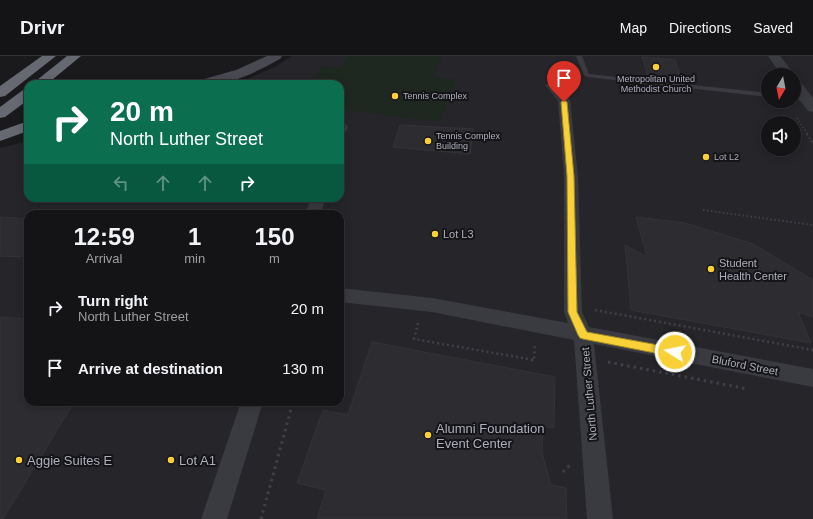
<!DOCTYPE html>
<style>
body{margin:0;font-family:Helvetica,sans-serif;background:#1d1c1e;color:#f1f3f6;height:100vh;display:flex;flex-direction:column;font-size:15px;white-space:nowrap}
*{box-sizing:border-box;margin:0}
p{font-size:13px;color:#9d9ea0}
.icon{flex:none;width:22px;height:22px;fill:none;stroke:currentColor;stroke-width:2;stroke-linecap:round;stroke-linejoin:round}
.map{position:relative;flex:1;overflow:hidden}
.drawer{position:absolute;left:24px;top:154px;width:320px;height:196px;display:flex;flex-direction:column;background:#141315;border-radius:12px;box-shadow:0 2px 10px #0003,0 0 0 1px #333234}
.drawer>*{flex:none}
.hud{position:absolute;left:24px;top:24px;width:320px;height:122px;border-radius:12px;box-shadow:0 2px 10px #0003,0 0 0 1px #333234;background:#0b6e4f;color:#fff;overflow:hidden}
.needle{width:26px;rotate:190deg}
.controls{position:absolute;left:761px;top:12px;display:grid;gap:8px}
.controls a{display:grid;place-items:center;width:40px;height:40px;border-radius:50%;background:#141315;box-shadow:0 2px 10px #0003,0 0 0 1px #333234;font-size:20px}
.pin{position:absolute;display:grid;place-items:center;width:34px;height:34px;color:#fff;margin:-41px -17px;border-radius:50% 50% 50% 0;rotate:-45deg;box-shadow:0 0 4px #0007}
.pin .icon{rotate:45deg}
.me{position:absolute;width:44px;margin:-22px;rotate:280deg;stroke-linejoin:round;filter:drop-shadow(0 0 3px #0008)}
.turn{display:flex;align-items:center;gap:14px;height:84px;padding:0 20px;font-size:18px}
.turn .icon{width:52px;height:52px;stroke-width:2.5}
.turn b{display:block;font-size:28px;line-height:34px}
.lanes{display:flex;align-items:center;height:38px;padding:0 20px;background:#0003;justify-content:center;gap:20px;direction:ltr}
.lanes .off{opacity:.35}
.eta{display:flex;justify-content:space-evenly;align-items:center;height:68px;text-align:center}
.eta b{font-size:24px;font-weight:800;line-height:28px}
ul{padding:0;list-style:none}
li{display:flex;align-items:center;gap:12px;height:60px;padding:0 20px}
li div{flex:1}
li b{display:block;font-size:15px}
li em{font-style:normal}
header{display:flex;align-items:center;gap:24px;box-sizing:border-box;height:56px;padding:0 20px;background:#141315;border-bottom:1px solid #333234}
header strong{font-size:19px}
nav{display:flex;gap:22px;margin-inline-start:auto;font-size:14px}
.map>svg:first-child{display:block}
.built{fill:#262529;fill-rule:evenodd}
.green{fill:#1f2721}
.building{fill:#2d2c30;stroke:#343338}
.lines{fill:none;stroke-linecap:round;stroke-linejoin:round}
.path-far3{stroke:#404148;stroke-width:1.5;stroke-dasharray:1.5 2;stroke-linecap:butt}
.path-far2{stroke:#404148;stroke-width:2;stroke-dasharray:1.5 2.5;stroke-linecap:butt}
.path-far1{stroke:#404148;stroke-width:2.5;stroke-dasharray:2 3;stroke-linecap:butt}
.path{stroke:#404148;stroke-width:3;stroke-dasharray:2.5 4;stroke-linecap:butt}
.service{fill:#3a3a41;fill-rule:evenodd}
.minor{fill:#3a3a41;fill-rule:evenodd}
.tertiary{fill:#3a3a41;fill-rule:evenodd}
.secondary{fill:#484951;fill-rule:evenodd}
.motorway{fill:#666872;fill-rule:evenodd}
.route{fill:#f7d137;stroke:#a18824}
.poi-dot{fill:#f7d137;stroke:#151417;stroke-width:1.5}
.labels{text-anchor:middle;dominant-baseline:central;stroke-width:4;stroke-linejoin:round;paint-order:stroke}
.far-poi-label{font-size:9px;fill:#acaebc;stroke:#151417;text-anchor:start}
.poi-label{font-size:11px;fill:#acaebc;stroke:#151417;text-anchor:start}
.street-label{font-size:11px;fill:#acaebc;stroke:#151417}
.near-poi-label{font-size:13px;fill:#acaebc;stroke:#151417;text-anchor:start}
</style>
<header>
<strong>Drivr</strong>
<nav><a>Map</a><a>Directions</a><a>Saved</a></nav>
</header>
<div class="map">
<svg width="813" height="463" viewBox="0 0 813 463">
<rect width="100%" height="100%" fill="#1a191c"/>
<path class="built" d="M292,0H813V463H0V92L28,85V142H340V28H235L273,12ZM768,19H794V45H768ZM768,67H794V93H768ZM28,158H340V346H28Z"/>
<path class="green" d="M349,0H442L433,21L456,24L440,66L340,53V28H307L323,10L340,12Z"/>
<path class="building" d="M642,1L675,4L682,25L648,21Z
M400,69L473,73L470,98L393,91Z
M0,161L28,163V201L0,200Z
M636,161L685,167L753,188L813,224V261L798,256L811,287L631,254L625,189L647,201Z
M0,261L28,263V346H74L3,463H0Z
M372,286L555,321L554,372L543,370L542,396L551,429L566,432L567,463H317L326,434L297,427L323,354L348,359Z"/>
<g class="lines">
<path class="path-far3" d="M797,62L808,79"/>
<path class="path-far2" d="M807,78L813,88
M703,154L813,169"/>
<path class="path-far1" d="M595,254L813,294
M418,267L414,283L534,304L535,288"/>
<path class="path" d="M531,304H534
M608,306L748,333
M563,416L570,409
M261,463L293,346"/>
<path class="service" d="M576,0H582L589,18L768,37V41L587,21L584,19Z
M794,40L806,41L809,43L806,45L794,44Z"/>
<path class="minor" d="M551,26L555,27L570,44L578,120L582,256L589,271L813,313V331L594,288L613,463H587L574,284L432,256L340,246V232L432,242L568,267L564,256V120L558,45L545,29Z
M342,67L346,68L348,71L344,79L340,80V68Z
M311,142H325L321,158H305Z
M241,346H263L227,463H201Z"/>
<path class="tertiary" d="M768,0H780L795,19L794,20L781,19Z
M794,23L799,24L813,42V56L808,55L794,36Z"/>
<path class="secondary" d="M267,0H282L280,3C262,13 239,25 217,28C210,29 202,28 195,28L197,25L236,14Z"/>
<path class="motorway" d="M42,0H56L5,40L0,41V30Z
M67,0H81L47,28H32Z
M28,33V44L5,61L0,62V51L23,34Z
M28,65V75L0,85V75Z"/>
</g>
<path class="route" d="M564,44L567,46L574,120L577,256L587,276L675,292L679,293L680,296L679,299L675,301L583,283L580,282L578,279L568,256L567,120L561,46Z"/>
<g class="poi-dot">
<circle cx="656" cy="11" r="4"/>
<circle cx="395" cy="40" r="4"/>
<circle cx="428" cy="85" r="4"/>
<circle cx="706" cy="101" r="4"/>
<circle cx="435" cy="178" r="4"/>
<circle cx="711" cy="213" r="4"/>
<circle cx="428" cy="379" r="4"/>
<circle cx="19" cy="404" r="4"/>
<circle cx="171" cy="404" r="4"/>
</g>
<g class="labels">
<g class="far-poi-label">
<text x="656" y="23" text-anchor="middle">Metropolitan United<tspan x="656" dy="10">Methodist Church</tspan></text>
<text x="403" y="40">Tennis Complex</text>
<text x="436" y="80">Tennis Complex<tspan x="436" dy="10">Building</tspan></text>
<text x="714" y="101">Lot L2</text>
</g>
<g class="poi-label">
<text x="443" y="178">Lot L3</text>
<text x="719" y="207">Student<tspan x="719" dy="13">Health Center</tspan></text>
</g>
<g class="street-label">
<text transform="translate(745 309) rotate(11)">Bluford Street</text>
<text transform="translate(589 338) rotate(-95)">North Luther Street</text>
</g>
<g class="near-poi-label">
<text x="436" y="372">Alumni Foundation<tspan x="436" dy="15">Event Center</tspan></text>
<text x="27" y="404">Aggie Suites E</text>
<text x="179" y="404">Lot A1</text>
</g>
</g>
</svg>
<div class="controls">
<a><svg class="needle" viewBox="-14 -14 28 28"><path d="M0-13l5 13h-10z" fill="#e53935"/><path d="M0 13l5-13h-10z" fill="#9d9ea0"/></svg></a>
<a><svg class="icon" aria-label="sound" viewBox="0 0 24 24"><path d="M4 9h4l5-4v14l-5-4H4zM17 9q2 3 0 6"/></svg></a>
</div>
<div class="pin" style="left:564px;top:46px;background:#d93025"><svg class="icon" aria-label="arrive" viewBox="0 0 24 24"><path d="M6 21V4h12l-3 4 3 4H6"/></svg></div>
<svg class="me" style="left:675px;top:296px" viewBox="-20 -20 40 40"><circle r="17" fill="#f7d137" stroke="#fff" stroke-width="3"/><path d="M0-11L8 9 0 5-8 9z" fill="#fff"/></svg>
<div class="hud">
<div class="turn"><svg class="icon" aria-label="right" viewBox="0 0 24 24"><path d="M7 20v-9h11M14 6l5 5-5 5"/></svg><div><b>20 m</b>North Luther Street</div></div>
<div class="lanes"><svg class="icon off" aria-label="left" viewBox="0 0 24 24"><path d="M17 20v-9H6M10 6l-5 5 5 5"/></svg><svg class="icon off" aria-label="ahead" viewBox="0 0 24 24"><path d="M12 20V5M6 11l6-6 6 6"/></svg><svg class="icon off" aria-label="ahead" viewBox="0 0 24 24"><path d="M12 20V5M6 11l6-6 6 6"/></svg><svg class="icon" aria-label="right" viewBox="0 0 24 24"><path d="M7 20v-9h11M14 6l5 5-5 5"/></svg></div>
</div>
<section class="drawer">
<div class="eta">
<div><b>12:59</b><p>Arrival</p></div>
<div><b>1</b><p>min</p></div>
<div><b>150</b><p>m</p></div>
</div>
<ul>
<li><svg class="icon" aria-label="right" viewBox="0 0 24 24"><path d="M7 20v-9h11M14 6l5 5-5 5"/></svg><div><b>Turn right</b><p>North Luther Street</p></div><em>20 m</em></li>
<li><svg class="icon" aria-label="arrive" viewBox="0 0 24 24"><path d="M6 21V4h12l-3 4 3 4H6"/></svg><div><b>Arrive at destination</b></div><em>130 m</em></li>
</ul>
</section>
</div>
